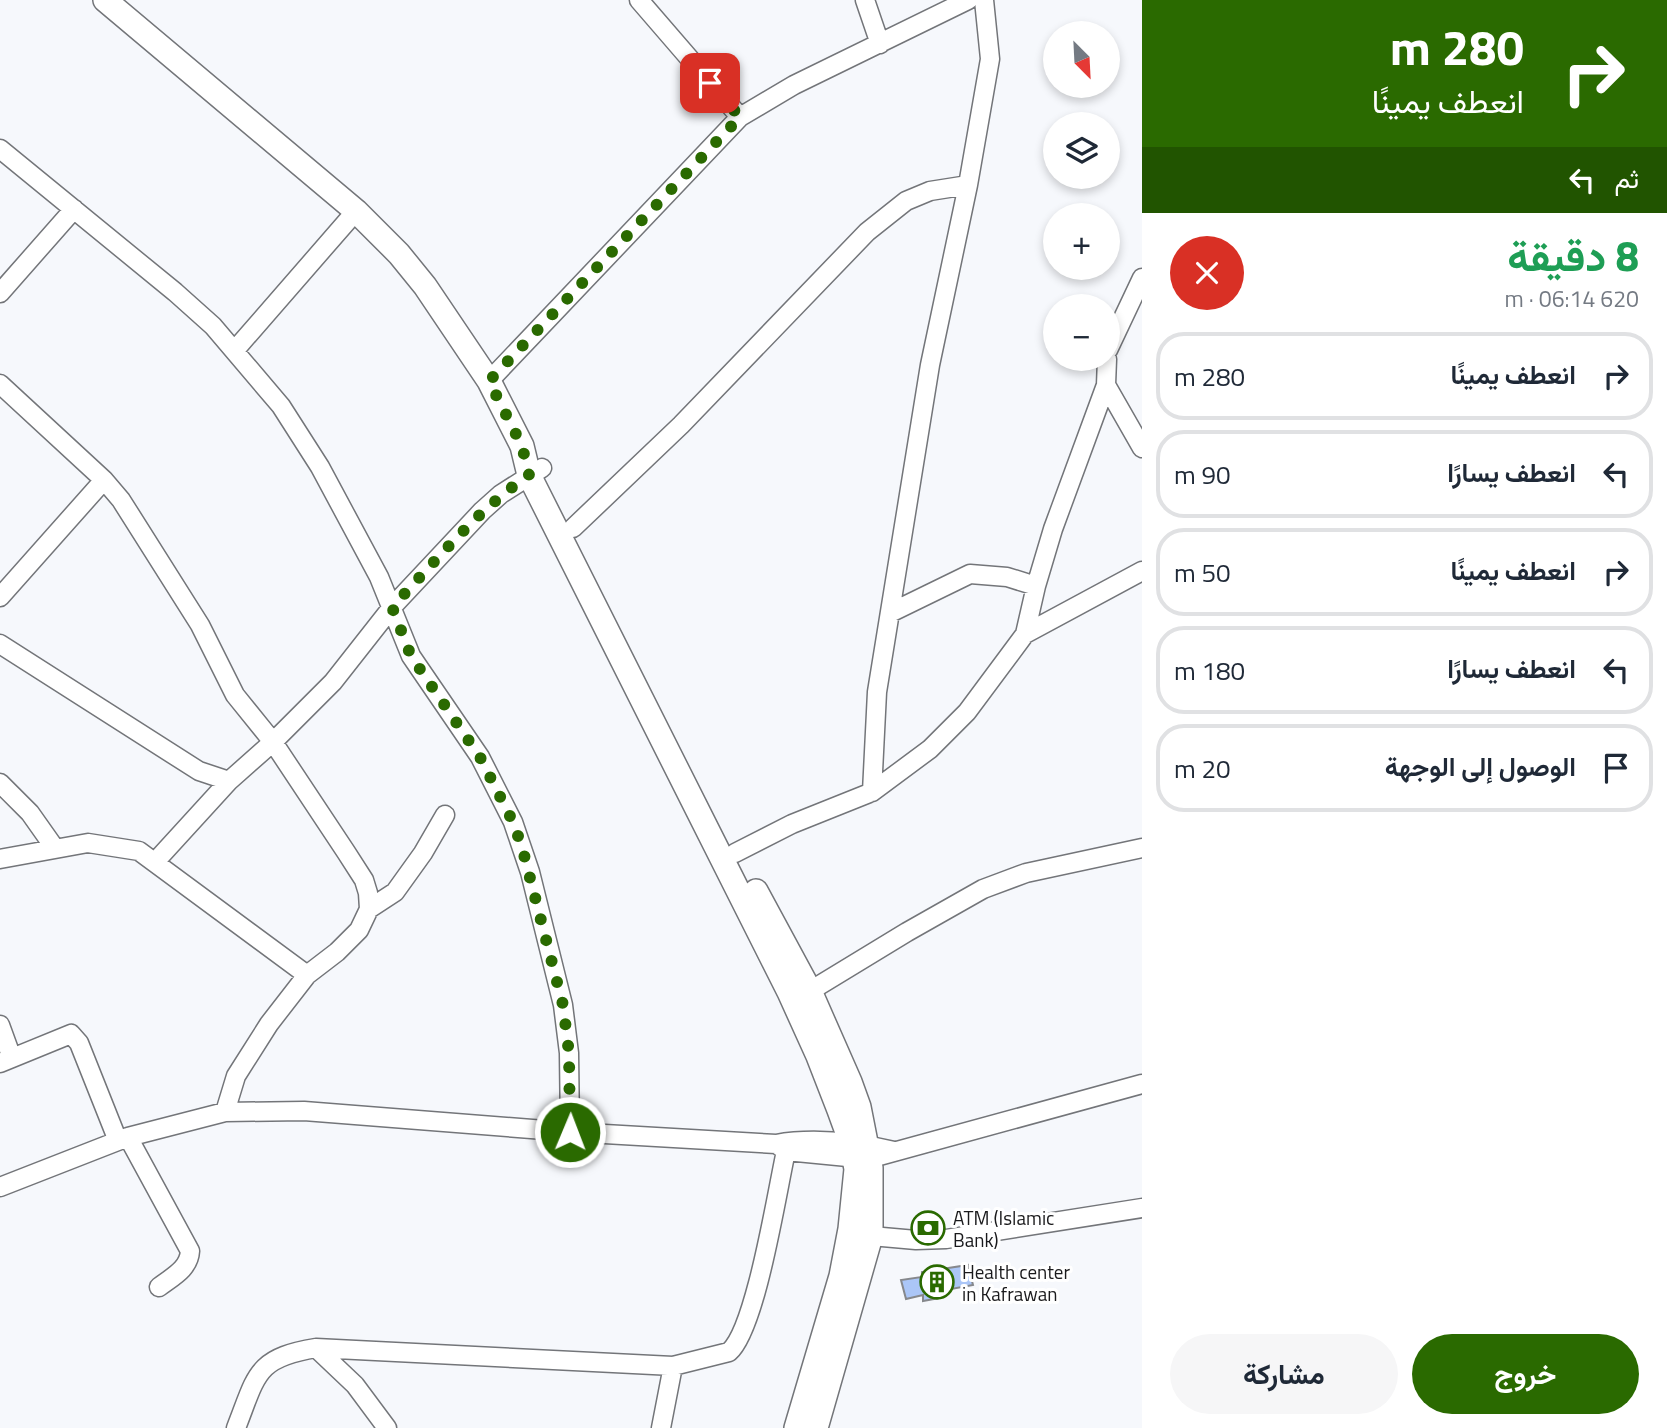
<!DOCTYPE html>
<html lang="ar">
<meta charset="utf-8">
<style>
body{margin:0;font-family:"Titillium Web",Vazirmatn,sans-serif;background:#f6f6f7;color:#1f2937;direction:rtl;height:100vh;display:flex;flex-direction:column;font-size:26px;white-space:nowrap}
*{box-sizing:border-box;margin:0}
p{font-size:23px;color:#747a83}
.icon{flex:none;width:38px;height:38px;fill:none;stroke:currentColor;stroke-width:2;stroke-linecap:round;stroke-linejoin:round}
.map{position:relative;flex:1;overflow:hidden;direction:ltr}
.drawer{display:flex;flex-direction:column;background:#fff;width:525px}
.drawer>*{flex:none}
.top-card{background:#2a6a00;color:#fff;overflow:hidden}
.needle{width:46px;rotate:156deg}
.tools{position:absolute;left:1043px;top:21px;display:grid;gap:14px}
.tools a{display:grid;place-items:center;width:77px;height:77px;border-radius:50%;background:#fff;box-shadow:0 4px 10px #0003;font-size:35px}
.pin{position:absolute;display:grid;place-items:center;width:60px;height:60px;color:#fff;margin:-30px;border-radius:14px;box-shadow:0 4px 10px #0006}
.me{position:absolute;width:77px;margin:-38px;rotate:1deg;stroke-linejoin:round;filter:drop-shadow(0 0 5px #0008)}
.turn{display:flex;align-items:center;gap:24px;height:147px;padding:0 28px;font-size:32px}
.turn .icon{width:91px;height:91px;stroke-width:2.5}
.turn b{display:block;font-size:49px;line-height:60px}
.then{display:flex;align-items:center;height:66px;padding:0 28px;background:#0003;gap:14px;font-size:26px}
.round{display:grid;place-items:center;flex:none;width:74px;height:74px;border-radius:37px;background:#f6f6f7}
.overview{display:flex;align-items:center;justify-content:space-between;height:119px;padding:0 28px}
h1{font-size:42px;font-weight:700;line-height:52px;color:#1e9e55}
.cta{display:flex;gap:14px;margin-top:auto;padding:14px 28px}
.cta a{flex:1;height:80px;border-radius:42px;background:#2a6a00;color:#fff;font-size:28px;font-weight:700;line-height:80px;text-align:center}
.cta a+a{background:#f6f6f7;color:#1f2937}
ul{padding:0;list-style:none}
li{display:flex;align-items:center;gap:21px;height:88px;margin:0 14px 10px;padding:0 14px;border:4px solid #e0e1e3;border-radius:28px}
li div{flex:1}
li b{display:block;font-size:26px}
li em{font-style:normal}
main{display:flex;flex:1;min-height:0}
.map>svg:first-child{display:block}
.building{fill:#abc6f7;stroke:#86888c;stroke-width:2}
.lines{fill:none;stroke-linecap:round;stroke-linejoin:round}
.minor-casing{stroke:#737579;stroke-width:21}
.major-casing{stroke:#737579;stroke-width:26}
.minor{stroke:#fff;stroke-width:18}
.major{stroke:#fff;stroke-width:23}
.route{stroke:#2a6a00;stroke-width:12;stroke-dasharray:0 21.6}
.labels{text-anchor:middle;dominant-baseline:central;stroke-width:6;stroke-linejoin:round;paint-order:stroke}
.poi-label{font-size:19px;fill:#1a1a1c;stroke:#fff;text-anchor:start}
</style>
<main>
<section class="drawer">
<div class="top-card">
<div class="turn"><svg class="icon" aria-label="right" viewBox="0 0 24 24"><path d="M7 20v-9h11M14 6l5 5-5 5"/></svg><div><b>280 m</b>انعطف يمينًا</div></div>
<div class="then">ثم<svg class="icon" aria-label="left" viewBox="0 0 24 24"><path d="M17 20v-9H6M10 6l-5 5 5 5"/></svg></div>
</div>
<div class="overview"><div><h1>8 دقيقة</h1><p>620 m · 06:14</p></div><a class="round" style="background:#d93025;color:#fff"><svg class="icon" aria-label="close" viewBox="0 0 24 24"><path d="M6 6l12 12M18 6L6 18"/></svg></a></div>
<ul>
<li><svg class="icon" aria-label="right" viewBox="0 0 24 24"><path d="M7 20v-9h11M14 6l5 5-5 5"/></svg><div><b>انعطف يمينًا</b></div><em>280 m</em></li>
<li><svg class="icon" aria-label="left" viewBox="0 0 24 24"><path d="M17 20v-9H6M10 6l-5 5 5 5"/></svg><div><b>انعطف يسارًا</b></div><em>90 m</em></li>
<li><svg class="icon" aria-label="right" viewBox="0 0 24 24"><path d="M7 20v-9h11M14 6l5 5-5 5"/></svg><div><b>انعطف يمينًا</b></div><em>50 m</em></li>
<li><svg class="icon" aria-label="left" viewBox="0 0 24 24"><path d="M17 20v-9H6M10 6l-5 5 5 5"/></svg><div><b>انعطف يسارًا</b></div><em>180 m</em></li>
<li><svg class="icon" aria-label="arrive" viewBox="0 0 24 24"><path d="M6 21V4h12l-3 4 3 4H6"/></svg><div><b>الوصول إلى الوجهة</b></div><em>20 m</em></li>
</ul>
<div class="cta"><a>خروج</a><a>مشاركة</a></div>
</section>
<div class="map">
<svg width="1142" height="1428" viewBox="0 0 1142 1428">
<rect width="100%" height="100%" fill="#f6f8fc"/>
<path class="building" d="M968,1265L973,1285L940,1291V1298L923,1301V1295L906,1299L901,1280L922,1277V1272Z"/>
<g class="lines">
<defs>
<path id="minor" d="M639,0L740,117
M865,0L880,44
M0,149L175,292L213,326L281,406L320,467L379,577L411,656L480,757L513,822L530,872L563,1005L569,1053L570,1132
M0,293L74,209
M235,350L356,211
M1108,350L1142,278
M489,381L740,117L794,85L968,0
M0,384L104,480L121,500L200,625L235,695L273,742L346,852L364,880L368,893L369,909L359,930L337,952L307,975L269,1024L236,1076L225,1112
M1106,385L1142,448
M573,528L681,425L867,232L906,201L930,191L968,185
M0,597L104,480
M890,613L970,574L1007,577L1036,586
M1025,634L1142,571
M0,644L199,771L229,781
M0,783L30,813L54,847
M872,792L877,692L930,365L968,185L990,59L984,0
M735,853L792,824L872,792L930,749L967,712L1025,634L1036,586L1053,529L1106,385L1107,359
M0,859L88,843L139,851L307,975
M155,862L229,781L273,742L333,682L392,607L482,511L501,494L542,468
M369,909L395,892L423,853L445,815
M810,991L907,932L983,889L1026,873L1142,848
M0,1025L12,1058
M0,1063L71,1034L79,1043L118,1141
M128,1137L190,1251C189,1269 172,1277 159,1287
M779,1146L786,1151L868,1159L1142,1084
M0,1187L128,1137L225,1112L304,1111L570,1132L776,1144C815,1137 855,1142 894,1151
M871,1236L916,1240L946,1239L1142,1208
M316,1348L355,1385L387,1428
M236,1428C257,1375 255,1358 316,1348L673,1366L729,1352C756,1329 777,1191 786,1151
M661,1428L673,1366"/>
<path id="major" d="M105,0L356,211L399,254L425,286L489,381L522,446L529,475L789,992L818,1056L839,1110L851,1143L856,1169L850,1229L841,1276L796,1428
M756,891L810,991L850,1082L859,1107L871,1168V1236L816,1428"/>
</defs>
<use href="#minor" class="minor-casing"/>
<use href="#major" class="major-casing"/>
<use href="#minor" class="minor"/>
<use href="#major" class="major"/>
</g>
<g class="lines">
<path class="route" d="M570,1132L569,1053L563,1005L522,847L513,822L480,757L411,656L392,607C436,561 476,511 529,475L522,446L489,381L740,117L710,83"/>
</g>
<defs>
<symbol id="bank-ring" viewBox="-11 -11 22 22"><circle r="9.5" fill="#fff" stroke="#2a6a00" stroke-width="1.5"/><path d="M-6-4H6V4H-6ZM0-2.3a2.3 2.3 0 1 0 0 4.6a2.3 2.3 0 1 0 0-4.6Z" fill="#2a6a00"/></symbol>
<symbol id="building-ring" viewBox="-11 -11 22 22"><circle r="9.5" fill="#fff" stroke="#2a6a00" stroke-width="1.5"/><path d="M-4-6H4V6H1V3H-1V6H-4ZM-2.5-4.3h1.7v1.8h-1.7ZM.8-4.3h1.7v1.8H.8ZM-2.5-1h1.7V.8h-1.7ZM.8-1h1.7V.8H.8Z" fill="#2a6a00"/></symbol>
</defs>
<g fill-rule="evenodd">
<use href="#bank-ring" x="909" y="1209" width="38" height="38"/>
<use href="#building-ring" x="918" y="1263" width="38" height="38"/>
</g>
<g class="labels">
<g class="poi-label">
<text x="953" y="1217">ATM (Islamic<tspan x="953" dy="22">Bank)</tspan></text>
<text x="962" y="1271">Health center<tspan x="962" dy="22">in Kafrawan</tspan></text>
</g>
</g>
</svg>
<div class="tools">
<a><svg class="needle" viewBox="-14 -14 28 28"><path d="M0-13l5 13h-10z" fill="#e53935"/><path d="M0 13l5-13h-10z" fill="#747a83"/></svg></a>
<a><svg class="icon" aria-label="layers" viewBox="0 0 24 24"><path d="M12 4l9 5-9 5-9-5zM3 14l9 5 9-5"/></svg></a>
<a>+</a>
<a>−</a>
</div>
<div class="pin" style="left:710px;top:83px;background:#d93025"><svg class="icon" aria-label="arrive" viewBox="0 0 24 24"><path d="M6 21V4h12l-3 4 3 4H6"/></svg></div>
<svg class="me" style="left:570px;top:1132px" viewBox="-20 -20 40 40"><circle r="17" fill="#2a6a00" stroke="#fff" stroke-width="3"/><path d="M0-11L8 9 0 5-8 9z" fill="#fff"/></svg>
</div>
</main>
